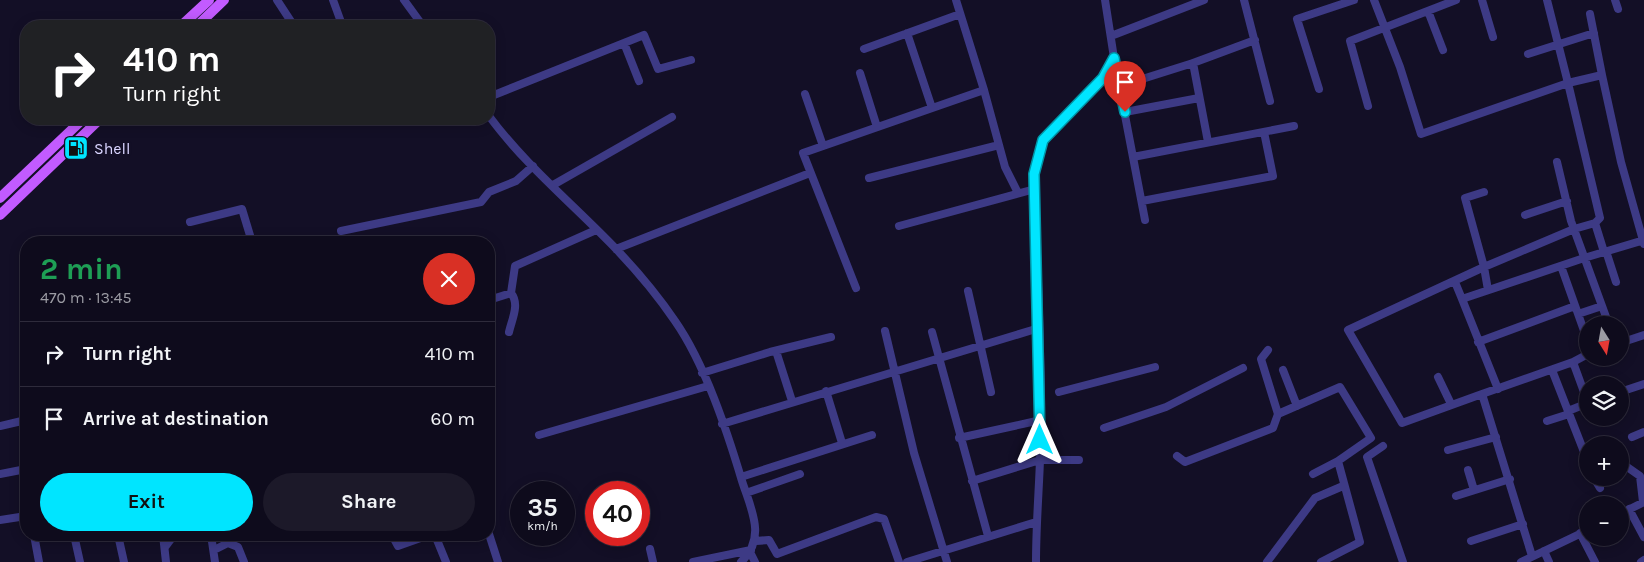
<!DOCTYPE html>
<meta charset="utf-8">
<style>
body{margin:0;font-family:Karla,sans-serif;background:#1c1929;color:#f1f3f6;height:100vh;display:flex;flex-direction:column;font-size:19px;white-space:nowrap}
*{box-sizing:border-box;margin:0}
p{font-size:16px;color:#9b9ba3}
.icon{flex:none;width:28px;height:28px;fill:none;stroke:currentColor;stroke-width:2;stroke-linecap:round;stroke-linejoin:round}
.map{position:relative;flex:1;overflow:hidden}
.side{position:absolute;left:20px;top:236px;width:475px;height:305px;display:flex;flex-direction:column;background:#0e0b1c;border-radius:20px;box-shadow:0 2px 12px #0003,0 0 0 1px #2e2b3b}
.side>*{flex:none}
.top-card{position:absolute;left:20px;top:20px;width:475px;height:105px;border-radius:20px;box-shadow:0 2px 12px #0003,0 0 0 1px #2e2b3b;background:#202124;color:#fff;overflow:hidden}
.needle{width:32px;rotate:169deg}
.buttons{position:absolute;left:1579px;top:316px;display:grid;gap:10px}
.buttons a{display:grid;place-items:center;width:50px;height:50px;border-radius:50%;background:#0e0b1c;box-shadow:0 2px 12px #0003,0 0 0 1px #2e2b3b;font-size:25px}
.speed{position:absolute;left:510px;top:481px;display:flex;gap:10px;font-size:25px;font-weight:700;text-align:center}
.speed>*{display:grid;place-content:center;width:65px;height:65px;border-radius:50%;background:#0e0b1c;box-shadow:0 2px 12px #0003,0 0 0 1px #2e2b3b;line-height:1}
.speed small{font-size:12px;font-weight:400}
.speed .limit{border:8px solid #d22;background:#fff;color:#111}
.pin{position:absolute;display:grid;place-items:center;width:42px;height:42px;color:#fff;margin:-51px -21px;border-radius:50% 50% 50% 0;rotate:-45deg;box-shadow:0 0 5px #0007}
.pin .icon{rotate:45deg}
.me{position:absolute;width:55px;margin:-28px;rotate:0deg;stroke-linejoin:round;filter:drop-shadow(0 0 4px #0008)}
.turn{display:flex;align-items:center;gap:18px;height:105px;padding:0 20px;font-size:22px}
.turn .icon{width:65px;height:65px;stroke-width:2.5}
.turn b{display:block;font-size:35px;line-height:42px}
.round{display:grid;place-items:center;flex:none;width:52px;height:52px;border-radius:26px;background:#1c1929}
.head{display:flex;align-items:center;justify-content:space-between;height:85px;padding:0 20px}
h1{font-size:30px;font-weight:700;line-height:38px;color:#1e9e55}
.primary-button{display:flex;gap:10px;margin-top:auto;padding:10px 20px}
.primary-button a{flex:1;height:58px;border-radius:30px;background:#00e5ff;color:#111;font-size:20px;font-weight:700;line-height:58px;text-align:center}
.primary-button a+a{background:#1c1929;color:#f1f3f6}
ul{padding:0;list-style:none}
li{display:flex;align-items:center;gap:15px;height:65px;padding:0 20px;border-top:1px solid #2e2b3b}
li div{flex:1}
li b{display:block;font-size:19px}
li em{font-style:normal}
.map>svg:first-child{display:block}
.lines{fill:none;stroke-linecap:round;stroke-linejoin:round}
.minor{stroke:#3d3a85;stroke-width:8}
.major{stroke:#c25bff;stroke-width:10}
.route-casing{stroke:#0095a6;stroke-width:12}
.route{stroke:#00e5ff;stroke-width:9}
.labels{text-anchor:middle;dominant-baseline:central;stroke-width:4.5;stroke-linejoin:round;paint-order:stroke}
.poi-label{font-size:16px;fill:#d9d4ff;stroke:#130f26;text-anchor:start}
</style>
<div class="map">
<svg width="1644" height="562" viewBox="0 0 1644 562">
<rect width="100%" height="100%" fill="#130f26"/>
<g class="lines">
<path class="minor" d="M277,0L294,26
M333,0L341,22L339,26
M404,0L423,26
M1244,0L1270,101
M1374,0L1400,67L1421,134L1568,83L1547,0
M1482,0L1493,37
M1615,0L1618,9
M1428,11L1443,50
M1590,14L1602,75
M907,33L932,108
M1111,36L1204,0
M624,43L639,81
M864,49L960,14
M1528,54L1594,33
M1114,58L1145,220
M1193,63L1208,142
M860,73L877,127
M1120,86L1193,63L1255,40
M1319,89L1297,19L1354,0
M984,90L1005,167L1018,193
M805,94L823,146
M489,97L644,35L658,69L691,60
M1368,106L1350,41L1456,0
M1125,112L1199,98
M489,116C525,165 575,206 617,250C638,272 658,296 675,321C705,364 727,431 742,481C751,509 767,538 741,562
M1133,157L1294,126
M1557,162L1571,221L1609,325
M869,178L999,145
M553,185L672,117
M1484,192L1465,198L1484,267L1574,229L1595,223
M1142,201L1273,176L1264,132
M1525,215L1567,201
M190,222L242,209L252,242
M899,226L1035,189
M341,231L481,202L489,192L516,181L533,166
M300,242H306
M616,249L810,173
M1606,251L1616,282
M1604,252L1595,223L1600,218L1568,83L1602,75L1621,162L1644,244
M1561,266L1588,342
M1455,282L1462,299
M856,288L803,153L984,90L956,0
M968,291L991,392
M489,300L511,293
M1578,314L1602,306
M885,331L914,453L947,562
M509,332C512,319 520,304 511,293L515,266L596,230
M932,332L988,536
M1478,342L1575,306
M1620,343L1644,335
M1268,350L1261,359L1278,414
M776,351L792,401
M1573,362L1588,403
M1283,370L1297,406
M1552,370L1568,411L1588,403
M702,373L770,352L831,337
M1438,377L1451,404
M1498,389L1462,299L1584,258L1644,240
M826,391L842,443
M1059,392L1155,367
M1620,392L1644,384
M1482,394L1402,423L1348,330L1484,267L1488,290
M1568,411L1588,462
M1547,421L1569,414
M722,424L1039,328
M0,426L26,420
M1104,428L1166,407L1243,368
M539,435L708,386
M1632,437L1644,432
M959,438L1041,420
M1383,446L1367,457L1403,562
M1448,450L1496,437
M1177,456L1185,462L1273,428L1278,414L1340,387L1371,438L1338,461L1313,474
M1620,462L1640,476L1643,502
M1468,470L1474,490
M0,474L26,469
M741,477L872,435
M1594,478L1600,488
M972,481L1040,460H1079
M746,493L800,474
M1456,496L1510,479
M1629,509L1644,537
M1620,514L1644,502
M0,520L26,516
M1580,533L1595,562
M489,534L498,562
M34,535L39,562
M74,535L80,562
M118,535L124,562
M163,535L166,562
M211,535L215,562
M392,535L398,546L429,535
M435,535L446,562
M118,537L128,535
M756,541L769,540L777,554L876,517L884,519L899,562
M1471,541L1523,524
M165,547L174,535
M650,549L653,562
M214,550L228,543L238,547L244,562
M1544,551L1549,562
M750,552L755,562
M1532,556L1482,394L1573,362L1588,354
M693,562L751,550
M907,562L1036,522
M1036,562C1036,515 1041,469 1041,421C1041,339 1037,256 1034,174L1043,140L1103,78L1114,58L1105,0
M1267,562L1315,498L1343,486
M1321,562L1360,542L1338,461
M1521,562L1588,530
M1641,562L1644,560"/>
<path class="major" d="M181,26L209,0
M197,26L224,0
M0,198L83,119
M0,215L100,119"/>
</g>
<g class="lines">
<defs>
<path id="route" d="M1040,440L1034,174L1043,140L1103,78L1114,58L1125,112"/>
</defs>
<use href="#route" class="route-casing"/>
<use href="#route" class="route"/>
</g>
<defs>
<symbol id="fuel-square" viewBox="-11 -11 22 22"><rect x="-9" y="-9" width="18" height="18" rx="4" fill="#00e5ff" stroke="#130f26"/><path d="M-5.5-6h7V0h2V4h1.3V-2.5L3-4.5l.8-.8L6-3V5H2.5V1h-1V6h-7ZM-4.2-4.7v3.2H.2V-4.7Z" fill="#111"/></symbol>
</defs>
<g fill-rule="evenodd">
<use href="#fuel-square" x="62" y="134" width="28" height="28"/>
</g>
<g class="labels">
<g class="poi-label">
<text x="94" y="148">Shell</text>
</g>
</g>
</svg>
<div class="buttons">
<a><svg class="needle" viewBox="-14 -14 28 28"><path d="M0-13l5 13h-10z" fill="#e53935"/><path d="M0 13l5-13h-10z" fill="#9b9ba3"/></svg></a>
<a><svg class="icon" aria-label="layers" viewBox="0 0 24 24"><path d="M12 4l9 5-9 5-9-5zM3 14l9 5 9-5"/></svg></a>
<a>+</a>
<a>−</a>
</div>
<div class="speed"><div>35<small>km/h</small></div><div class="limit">40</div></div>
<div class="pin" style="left:1125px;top:112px;background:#d93025"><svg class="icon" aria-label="arrive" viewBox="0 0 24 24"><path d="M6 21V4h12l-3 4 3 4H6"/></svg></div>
<svg class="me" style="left:1040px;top:440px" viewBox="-20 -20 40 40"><path d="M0-17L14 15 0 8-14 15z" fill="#00e5ff" stroke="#fff" stroke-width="4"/></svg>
<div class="top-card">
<div class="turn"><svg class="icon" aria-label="right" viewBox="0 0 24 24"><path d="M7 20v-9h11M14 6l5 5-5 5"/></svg><div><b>410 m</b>Turn right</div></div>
</div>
<section class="side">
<div class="head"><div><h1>2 min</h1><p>470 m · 13:45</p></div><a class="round" style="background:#d93025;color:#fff"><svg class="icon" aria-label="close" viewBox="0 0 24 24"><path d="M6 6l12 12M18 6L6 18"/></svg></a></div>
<ul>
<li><svg class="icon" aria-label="right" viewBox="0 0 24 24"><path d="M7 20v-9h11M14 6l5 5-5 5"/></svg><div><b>Turn right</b></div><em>410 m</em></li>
<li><svg class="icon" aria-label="arrive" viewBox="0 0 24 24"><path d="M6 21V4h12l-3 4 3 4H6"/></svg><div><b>Arrive at destination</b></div><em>60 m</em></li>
</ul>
<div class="primary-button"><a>Exit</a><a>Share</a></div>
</section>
</div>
